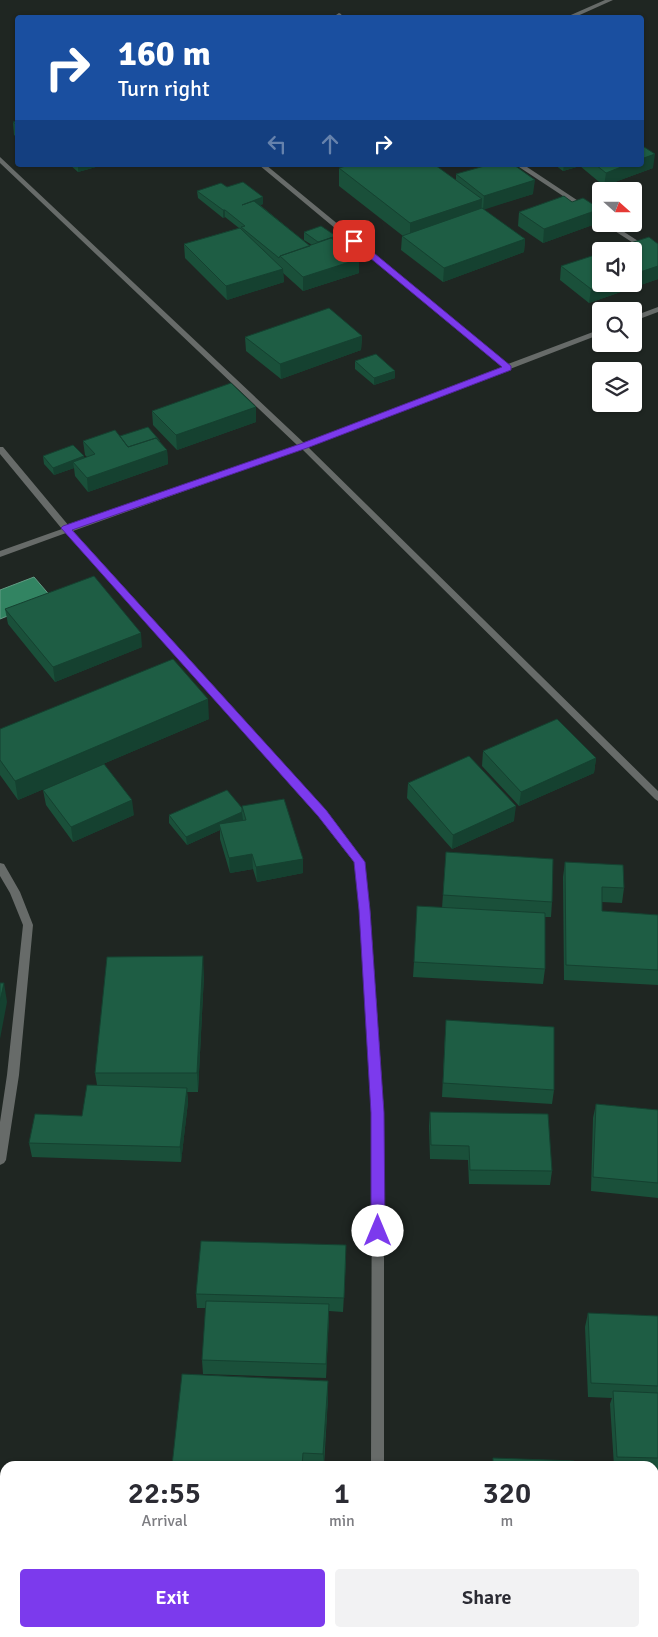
<!DOCTYPE html>
<style>
body{margin:0;font-family:Signika,sans-serif;background:#f2f2f3;color:#2b2b33;height:100vh;display:flex;flex-direction:column;font-size:19px;white-space:nowrap}
*{box-sizing:border-box;margin:0}
p{font-size:16px;color:#7c7c81}
.icon{flex:none;width:28px;height:28px;fill:none;stroke:currentColor;stroke-width:2;stroke-linecap:round;stroke-linejoin:round}
.map{position:relative;flex:1;overflow:hidden}
.panel{position:absolute;left:0px;top:1461px;width:659px;height:176px;display:flex;flex-direction:column;background:#fff;border-radius:15px 15px 0 0;box-shadow:0 1px 4px #0004}
.panel>*{flex:none}
.banner{position:absolute;left:15px;top:15px;width:629px;height:152px;border-radius:5px;box-shadow:0 1px 4px #0004;background:#1a4fa0;color:#fff;overflow:hidden}
.needle{width:32px;rotate:111deg}
.controls{position:absolute;left:592px;top:182px;display:grid;gap:10px}
.controls a{display:grid;place-items:center;width:50px;height:50px;border-radius:5px;background:#fff;box-shadow:0 1px 4px #0004;font-size:25px}
.pin{position:absolute;display:grid;place-items:center;width:42px;height:42px;color:#fff;margin:-21px;border-radius:10px;box-shadow:0 2px 8px #0006}
.me{position:absolute;width:55px;margin:-28px;rotate:0deg;stroke-linejoin:round;filter:drop-shadow(0 0 4px #0008)}
.turn{display:flex;align-items:center;gap:18px;height:105px;padding:0 20px;font-size:22px}
.turn .icon{width:65px;height:65px;stroke-width:2.5}
.turn b{display:block;font-size:35px;line-height:42px}
.lanes{display:flex;align-items:center;height:48px;padding:0 20px;background:#0003;justify-content:center;gap:25px;direction:ltr}
.lanes .off{opacity:.35}
.eta{display:flex;justify-content:space-evenly;align-items:center;height:85px;text-align:center}
.eta b{font-size:30px;font-weight:600;line-height:35px}
.primary-button{display:flex;gap:10px;margin-top:auto;padding:10px 20px}
.primary-button a{flex:1;height:58px;border-radius:5px;background:#7c3aed;color:#fff;font-size:20px;font-weight:600;line-height:58px;text-align:center}
.primary-button a+a{background:#f2f2f3;color:#2b2b33}
.map>svg:first-child{display:block}
.water{fill:#328462;stroke:#629c84}
.lines{fill:none;stroke-linecap:round;stroke-linejoin:round}
.street{fill:#676b69;fill-rule:evenodd}
.wall{fill:#1a503a}
.shaded-wall{fill:#154130}
.building{fill:#1e5d44;stroke:#154130}
.route{fill:#7c3aed;stroke:#51269a}
</style>
<div class="map">
<svg width="658" height="1637" viewBox="0 0 658 1637">
<rect width="100%" height="100%" fill="#1f2622"/>
<path class="water" d="M34,577L52,598L0,619V590Z"/>
<g class="lines">
<path class="street" d="M605,0H613L573,18H564Z
M339,13L341,14L343,18H337L336,15Z
M0,157L304,443L502,367L259,165H266L508,364L601,329V334L308,447L658,791V801L655,799L302,449L73,531L326,810L364,861L370,910L384,1113V1466H371L372,1113L360,910L354,862L318,816L66,533L0,557V551L62,529L0,454V447H3L69,526L297,445L0,163Z
M516,165H524L601,216V221Z
M604,224H612L658,254V259Z
M658,307V312L634,321V316Z
M0,863L4,864L20,892L33,925L19,1075L6,1160L4,1163L0,1165V1122L7,1075L23,925L10,893L0,876Z
M371,1632H385V1637H371Z"/>
</g>
<path class="wall" d="M18,121V138L14,135L13,122Z
M70,165H103L78,172Z
M555,165H641L653,168L604,186L580,166L563,171Z
M339,168L456,180V174L533,194L483,209L525,239L524,252L443,282L401,250L402,236H403L339,186Z
M227,187L263,204L260,205L310,246L312,245L304,240V232L336,242L359,273L303,291L283,273L284,282L227,300L185,258L184,244L239,228L225,217L223,218L198,198L197,191Z
M519,212L598,223L543,243L518,226Z
M658,244V279L589,303L560,280L561,266Z
M362,336L361,350L281,379L246,351L245,337Z
M355,361L395,378L374,385L355,369Z
M152,411L256,422L177,450L153,425Z
M120,436L160,442L167,450L168,464L88,492L75,476L74,468L54,475L44,464L43,456H84V458L87,457L85,455L83,441Z
M5,609L142,647L55,682L8,624Z
M209,719L18,800L0,775V729Z
M483,751L596,758L594,773L519,806L482,766Z
M408,783L514,821L452,849L407,798Z
M43,790L134,815L73,842L46,805Z
M242,808L303,873L257,882L253,869L230,873L220,839V830L187,845L169,823V815Z
M446,852L552,902L551,917H545V969L543,984L413,977L414,962L442,908Z
M565,862L624,888L622,903L602,902V911L658,915V985L564,980L563,877Z
M204,975L198,1092H187L188,1102L181,1162L32,1157L29,1143L82,1116L97,1085L95,1073Z
M445,1035L554,1090L552,1104L442,1097Z
M596,1104L658,1110V1198L591,1191L593,1118Z
M430,1112L552,1171L550,1185L469,1184L468,1160L430,1159L429,1126Z
M346,1259L343,1312L329,1311L326,1378L203,1374L202,1360L206,1308H197L196,1294Z
M588,1313L658,1316V1471H654V1466H614L610,1404L612,1398L588,1397L585,1327Z
M328,1398L324,1466H172Z"/>
<path class="shaded-wall" d="M655,154L653,168L604,186L606,173L626,165H641V159Z
M78,165H103L78,172Z
M564,165H580V166L563,171Z
M535,180L533,194L483,210L484,196Z
M263,197V204L243,212L242,205Z
M482,199L481,217L410,241V223Z
M600,209L598,223L543,243L544,229Z
M223,210H225V217L223,218Z
M336,236V243L318,242Z
M525,239L524,252L443,282L444,268Z
M359,259V273L303,291V277Z
M658,266V279L589,303L591,289L605,284H634V274Z
M283,269L284,282L227,300L226,286Z
M362,336L361,350L281,379L280,364Z
M395,371V378L374,385V378Z
M256,407V422L177,450L176,435Z
M167,450L168,464L88,492L87,478Z
M84,456V464L73,462L74,468L54,475L53,468Z
M141,633L142,647L55,682L53,667Z
M208,699L209,719L18,800L15,781Z
M596,758L594,773L519,806L521,792Z
M132,800L134,815L73,842L71,827Z
M516,806L514,821L452,849L453,835Z
M242,812L243,820L221,830L219,824L220,830L187,845L186,837Z
M252,854L253,869L230,873L229,858Z
M303,859V873L257,882L256,867Z
M203,956L204,975L198,1092L197,1073Z
M4,983L7,1002L0,1039V1001Z
M187,1088L188,1102L181,1162L180,1147Z
M329,1304V1318L326,1378V1364Z
M328,1381V1398L323,1466V1454Z"/>
<path class="building" d="M18,121V126L13,122Z
M641,145L655,154L641,159Z
M349,165H435L482,199L410,223L339,168Z
M488,165H514L535,180L484,196L456,174Z
M596,165H626L606,173Z
M243,182L263,197L242,205L254,201L310,246L280,256L279,258L241,227L245,226L225,210H223L197,191L221,183L227,187Z
M564,196L572,202L583,198L600,209L544,229L519,212Z
M482,208L525,239L444,268L402,236Z
M321,226L336,236L318,242L304,232Z
M240,228L283,269L226,286L184,244Z
M649,237L658,244V266L634,274V251H606Z
M331,238L359,259L303,277L280,256Z
M601,253V284H605L591,289L561,266Z
M329,308L362,336L280,364L245,337Z
M376,354L395,371L374,378L355,361Z
M231,383L256,407L176,435L152,411Z
M148,427L160,441L156,438L128,447L120,436Z
M115,430L128,447L156,438L167,450L87,478L73,462L95,454L83,441Z
M73,445L84,456L53,468L43,456Z
M94,576L141,633L53,667L5,609Z
M173,659L208,699L15,781L0,760V729Z
M557,719L596,758L521,792L483,751Z
M469,756L516,806L453,835L408,783Z
M104,764L132,800L71,827L43,790Z
M227,790L242,808V812L186,837L169,815Z
M284,799L303,859L256,867L252,854L229,858L219,824L246,820L242,806Z
M446,852L553,859L552,902L443,895Z
M565,862L623,865L624,888L602,887V911L658,915V970L566,965Z
M417,906L545,913V969L414,962Z
M203,956L197,1073H95L107,957Z
M0,983H4L0,1001Z
M446,1020L554,1027V1090L443,1083Z
M87,1085L187,1088L180,1147L29,1143L35,1114L82,1116Z
M596,1104L658,1110V1183L593,1177Z
M430,1112L548,1114L552,1171L470,1170L469,1146L431,1145Z
M201,1241L346,1245L344,1298L196,1294Z
M206,1301L329,1304L326,1364L202,1360Z
M588,1313L658,1316V1386L591,1383Z
M182,1374L328,1381L323,1454L303,1453L302,1466H172Z
M613,1391L658,1393V1458L617,1457Z
M493,1458L574,1461L575,1466H493Z
M654,1549L658,1550V1637H422V1632H654Z
M157,1632H220V1637H157Z"/>
<path class="route" d="M352,239H357L511,366V370L307,448L72,530L326,810L365,862L370,910L384,1113L385,1231L383,1235L378,1237L373,1235L371,1231V1113L359,910L354,862L318,816L61,528L63,526L300,444L502,367L352,243Z"/>
</svg>
<div class="controls">
<a><svg class="needle" viewBox="-14 -14 28 28"><path d="M0-13l5 13h-10z" fill="#e53935"/><path d="M0 13l5-13h-10z" fill="#7c7c81"/></svg></a>
<a><svg class="icon" aria-label="sound" viewBox="0 0 24 24"><path d="M4 9h4l5-4v14l-5-4H4zM17 9q2 3 0 6"/></svg></a>
<a><svg class="icon" aria-label="search" viewBox="0 0 24 24"><circle cx="10" cy="10" r="6"/><path d="M15 15l6 6"/></svg></a>
<a><svg class="icon" aria-label="layers" viewBox="0 0 24 24"><path d="M12 4l9 5-9 5-9-5zM3 14l9 5 9-5"/></svg></a>
</div>
<div class="pin" style="left:354px;top:241px;background:#d93025"><svg class="icon" aria-label="arrive" viewBox="0 0 24 24"><path d="M6 21V4h12l-3 4 3 4H6"/></svg></div>
<svg class="me" style="left:378px;top:1231px" viewBox="-20 -20 40 40"><circle r="19" fill="#fff"/><path d="M0-13L10 11 0 6-10 11z" fill="#7c3aed"/></svg>
<div class="banner">
<div class="turn"><svg class="icon" aria-label="right" viewBox="0 0 24 24"><path d="M7 20v-9h11M14 6l5 5-5 5"/></svg><div><b>160 m</b>Turn right</div></div>
<div class="lanes"><svg class="icon off" aria-label="left" viewBox="0 0 24 24"><path d="M17 20v-9H6M10 6l-5 5 5 5"/></svg><svg class="icon off" aria-label="ahead" viewBox="0 0 24 24"><path d="M12 20V5M6 11l6-6 6 6"/></svg><svg class="icon" aria-label="right" viewBox="0 0 24 24"><path d="M7 20v-9h11M14 6l5 5-5 5"/></svg></div>
</div>
<section class="panel">
<div class="eta">
<div><b>22:55</b><p>Arrival</p></div>
<div><b>1</b><p>min</p></div>
<div><b>320</b><p>m</p></div>
</div>
<div class="primary-button"><a>Exit</a><a>Share</a></div>
</section>
</div>
